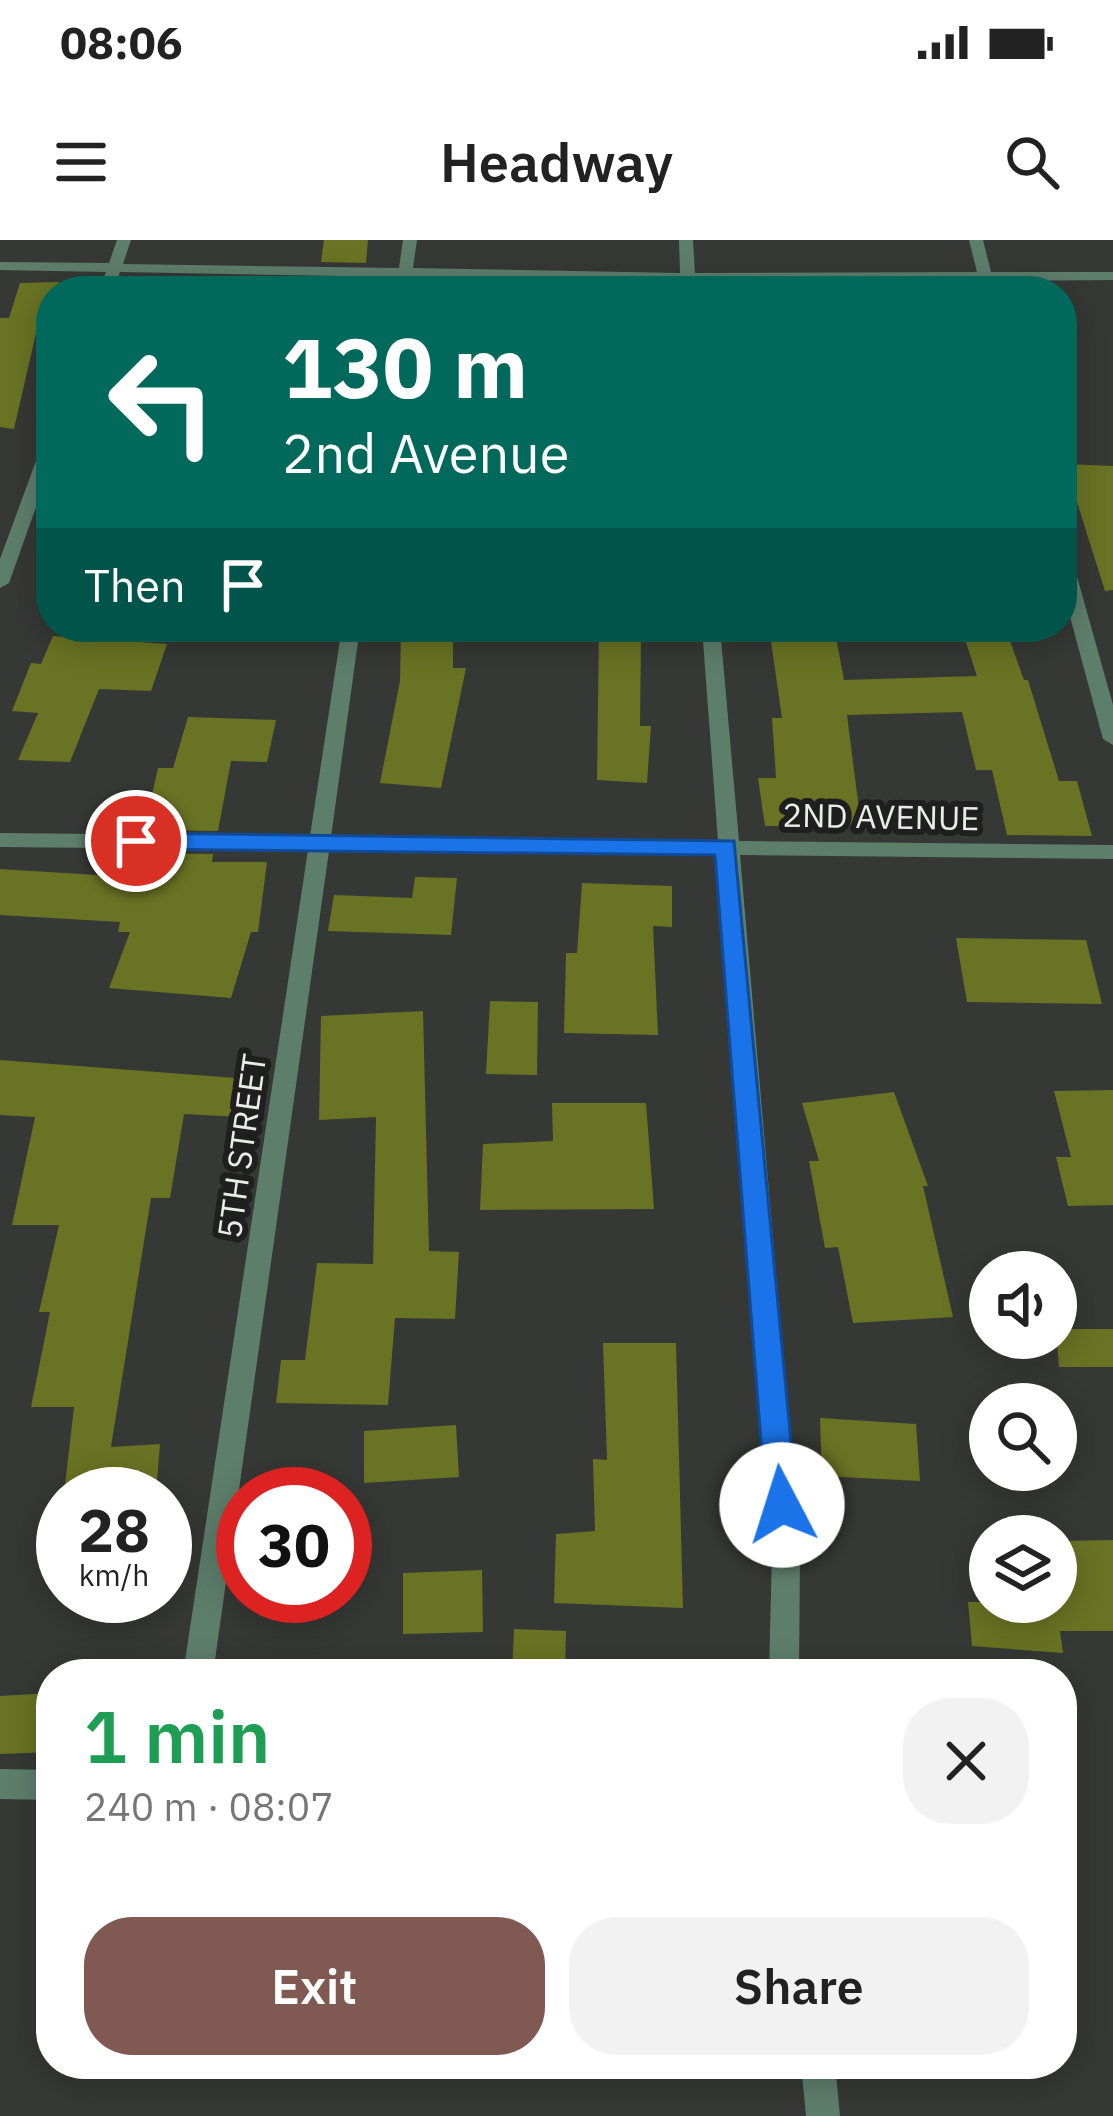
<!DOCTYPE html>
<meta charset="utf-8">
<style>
body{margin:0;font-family:"IBM Plex Sans",sans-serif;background:#f2f2f2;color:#222;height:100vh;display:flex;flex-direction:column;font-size:45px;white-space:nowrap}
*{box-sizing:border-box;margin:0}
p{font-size:39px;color:#767676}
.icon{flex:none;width:66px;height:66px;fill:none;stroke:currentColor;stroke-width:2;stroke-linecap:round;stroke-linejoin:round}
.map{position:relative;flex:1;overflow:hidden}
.details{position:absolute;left:36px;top:1419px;width:1041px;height:420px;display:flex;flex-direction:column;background:#fff;border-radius:48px;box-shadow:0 6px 30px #0003}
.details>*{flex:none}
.guide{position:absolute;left:36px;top:36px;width:1041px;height:366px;border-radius:48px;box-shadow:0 6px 30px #0003;background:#00695c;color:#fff;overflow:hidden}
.controls{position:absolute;left:969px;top:1011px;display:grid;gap:24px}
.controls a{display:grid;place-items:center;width:108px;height:108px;border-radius:50%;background:#fff;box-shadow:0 6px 30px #0003;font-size:60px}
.speed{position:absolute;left:36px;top:1227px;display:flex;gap:24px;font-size:60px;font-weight:700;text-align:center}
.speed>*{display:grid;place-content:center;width:156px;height:156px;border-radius:50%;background:#fff;box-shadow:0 6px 30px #0003;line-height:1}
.speed small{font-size:30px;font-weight:400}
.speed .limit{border:18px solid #d22;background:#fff;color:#111}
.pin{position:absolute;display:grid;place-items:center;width:102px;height:102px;color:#fff;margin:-51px;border:6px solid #fff;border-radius:50%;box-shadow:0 3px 12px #0007}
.me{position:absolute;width:132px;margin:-66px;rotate:355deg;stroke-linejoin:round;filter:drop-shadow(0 0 9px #0008)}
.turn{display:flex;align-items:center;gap:42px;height:252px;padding:0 48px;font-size:54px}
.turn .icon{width:156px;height:156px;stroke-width:2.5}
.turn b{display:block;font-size:84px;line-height:102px}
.then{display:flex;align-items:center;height:114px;padding:0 48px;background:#0003;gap:24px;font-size:45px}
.round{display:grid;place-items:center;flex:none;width:126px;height:126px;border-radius:48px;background:#f2f2f2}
.headline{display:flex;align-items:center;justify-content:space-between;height:204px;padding:0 48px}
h1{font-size:72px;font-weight:600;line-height:90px;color:#1e9e55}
.button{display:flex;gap:24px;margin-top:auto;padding:24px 48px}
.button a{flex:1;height:138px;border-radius:48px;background:#815953;color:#fff;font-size:48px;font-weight:600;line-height:138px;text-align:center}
.button a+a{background:#f2f2f2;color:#222}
.status{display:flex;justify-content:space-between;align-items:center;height:84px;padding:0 60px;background:#fff;direction:ltr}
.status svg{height:33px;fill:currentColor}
header{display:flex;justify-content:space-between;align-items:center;height:156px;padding:0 48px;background:#fff;font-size:54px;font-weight:600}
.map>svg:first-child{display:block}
.building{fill:#697323}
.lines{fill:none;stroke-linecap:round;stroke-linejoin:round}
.minor{fill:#5e7e6c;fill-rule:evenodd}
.route{fill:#1a73e8;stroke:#114b97;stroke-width:3}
.labels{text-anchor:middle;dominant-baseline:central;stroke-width:12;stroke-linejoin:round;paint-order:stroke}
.street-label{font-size:33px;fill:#eaecea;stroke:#1e1f1e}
</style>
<div class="status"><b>08:06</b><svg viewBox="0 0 49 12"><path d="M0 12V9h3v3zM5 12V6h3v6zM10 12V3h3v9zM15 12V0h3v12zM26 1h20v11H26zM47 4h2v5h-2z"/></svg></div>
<header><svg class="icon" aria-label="menu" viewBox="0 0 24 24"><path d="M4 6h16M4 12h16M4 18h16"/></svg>Headway<svg class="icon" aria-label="search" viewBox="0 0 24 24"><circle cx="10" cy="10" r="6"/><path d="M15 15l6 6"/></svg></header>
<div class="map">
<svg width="1113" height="1876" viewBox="0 0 1113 1876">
<rect width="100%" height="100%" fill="#363835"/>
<path class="building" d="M324,0H368L366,23L321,22Z
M60,42L51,51L36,93L14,189L0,187V78H9L20,43Z
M1065,224L1113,226V350L1105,351Z
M769,387H834L844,440L977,436L961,387H1005L1024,440H1028L1059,541H1077L1092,596L1007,595L992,530H976L962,472L847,475L861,585L765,586L758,538H776L772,478H782Z
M453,391V428H466L441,548L380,543L400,441L401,392Z
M599,392L641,393L640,486H651L647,543L597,540Z
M53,396L167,404L151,451L99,449L70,522L18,520L38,473L12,471L31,423L41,424Z
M188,477L276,480L267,522L231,521L218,591L144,590L158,528H173Z
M138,613L213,614L212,622H267L258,692H251L231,758L109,748L130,692H118L120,682L0,675V629L129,637Z
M415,637L457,638L451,695L328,691L334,655L412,658Z
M582,643L672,646V687L653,686L658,795L564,793L566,713H577Z
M956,698L1086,700L1102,764L967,762Z
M490,761L538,762L537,835L486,834Z
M423,771L429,1011L459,1012L455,1079L395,1078L388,1165L276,1163L281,1120H305L317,1023L373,1024L376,877L319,880L321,776Z
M0,820L249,839L240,877L184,874L170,958H151L111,1207L160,1204L156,1254H64L74,1167H31L50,1072H39L59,985H12L35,877L0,875Z
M1113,850V965L1068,966L1056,917H1071L1054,851Z
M894,852L928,946H923L953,1077L853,1083L838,1007L825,1008L809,921H819L802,863Z
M552,863H646L654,969L480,970L483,904L553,901Z
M1056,1089H1113V1127H1059Z
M603,1103H676L683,1368L554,1363L556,1294L595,1291L593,1219L607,1220Z
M820,1178L916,1184L920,1241L822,1236Z
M456,1185L459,1237L364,1243V1191Z
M1113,1300V1391H1060L1063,1413L972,1406L968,1362H1056V1301Z
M482,1330L483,1392L403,1394V1333Z
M514,1389L566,1391L565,1434H512Z
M51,1453V1512L0,1514V1456Z"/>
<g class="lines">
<path class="minor" d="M117,0H131L123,24L399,28L403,0H417L413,28L680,33L679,0H693L695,33L977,32L969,0H983L991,32H1113V40L994,41L996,51H982L979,41H695L694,51H682L680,41L412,37L410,51H396L398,37L120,32L113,51H99L106,32L0,30V22L109,23Z
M51,197V225L9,343L0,348V319L43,202Z
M1062,310L1071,315L1113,465V505L1103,499L1062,347Z
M342,387H360L331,597L718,601L702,387H720L739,601L1113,605V619L740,615L800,1312L799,1434H769L772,1312L719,615L329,611L213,1434H183L308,610L0,607V593L310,596Z
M0,1529L51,1530V1560L0,1559Z
M801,1824H835L840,1876H806Z"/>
</g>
<path class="route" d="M136,593L734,601L797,1265L793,1275L782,1279L771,1275L766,1265L715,615L136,609L125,601Z"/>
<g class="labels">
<g class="street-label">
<text transform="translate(881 576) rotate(1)">2ND AVENUE</text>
<text transform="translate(241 906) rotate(-82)">5TH STREET</text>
</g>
</g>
</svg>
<div class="controls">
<a><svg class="icon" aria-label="sound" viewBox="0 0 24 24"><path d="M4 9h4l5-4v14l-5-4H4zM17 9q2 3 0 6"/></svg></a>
<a><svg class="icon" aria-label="search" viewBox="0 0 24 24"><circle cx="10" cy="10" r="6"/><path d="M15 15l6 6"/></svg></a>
<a><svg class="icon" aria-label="layers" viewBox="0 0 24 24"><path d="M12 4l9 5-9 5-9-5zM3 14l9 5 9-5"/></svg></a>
</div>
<div class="speed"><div>28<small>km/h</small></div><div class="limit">30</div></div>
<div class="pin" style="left:136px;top:601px;background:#d93025"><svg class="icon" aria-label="arrive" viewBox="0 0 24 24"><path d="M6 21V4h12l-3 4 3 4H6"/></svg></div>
<svg class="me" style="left:782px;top:1265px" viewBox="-20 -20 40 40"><circle r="19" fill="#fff"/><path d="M0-13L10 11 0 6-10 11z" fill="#1a73e8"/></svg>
<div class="guide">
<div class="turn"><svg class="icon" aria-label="left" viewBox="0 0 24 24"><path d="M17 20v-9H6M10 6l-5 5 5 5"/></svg><div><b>130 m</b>2nd Avenue</div></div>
<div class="then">Then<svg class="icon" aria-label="arrive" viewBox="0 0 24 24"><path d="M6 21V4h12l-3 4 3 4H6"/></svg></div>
</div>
<section class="details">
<div class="headline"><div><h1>1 min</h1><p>240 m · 08:07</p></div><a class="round"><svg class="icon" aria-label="close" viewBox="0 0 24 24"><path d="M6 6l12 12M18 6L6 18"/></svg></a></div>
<div class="button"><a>Exit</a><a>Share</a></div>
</section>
</div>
